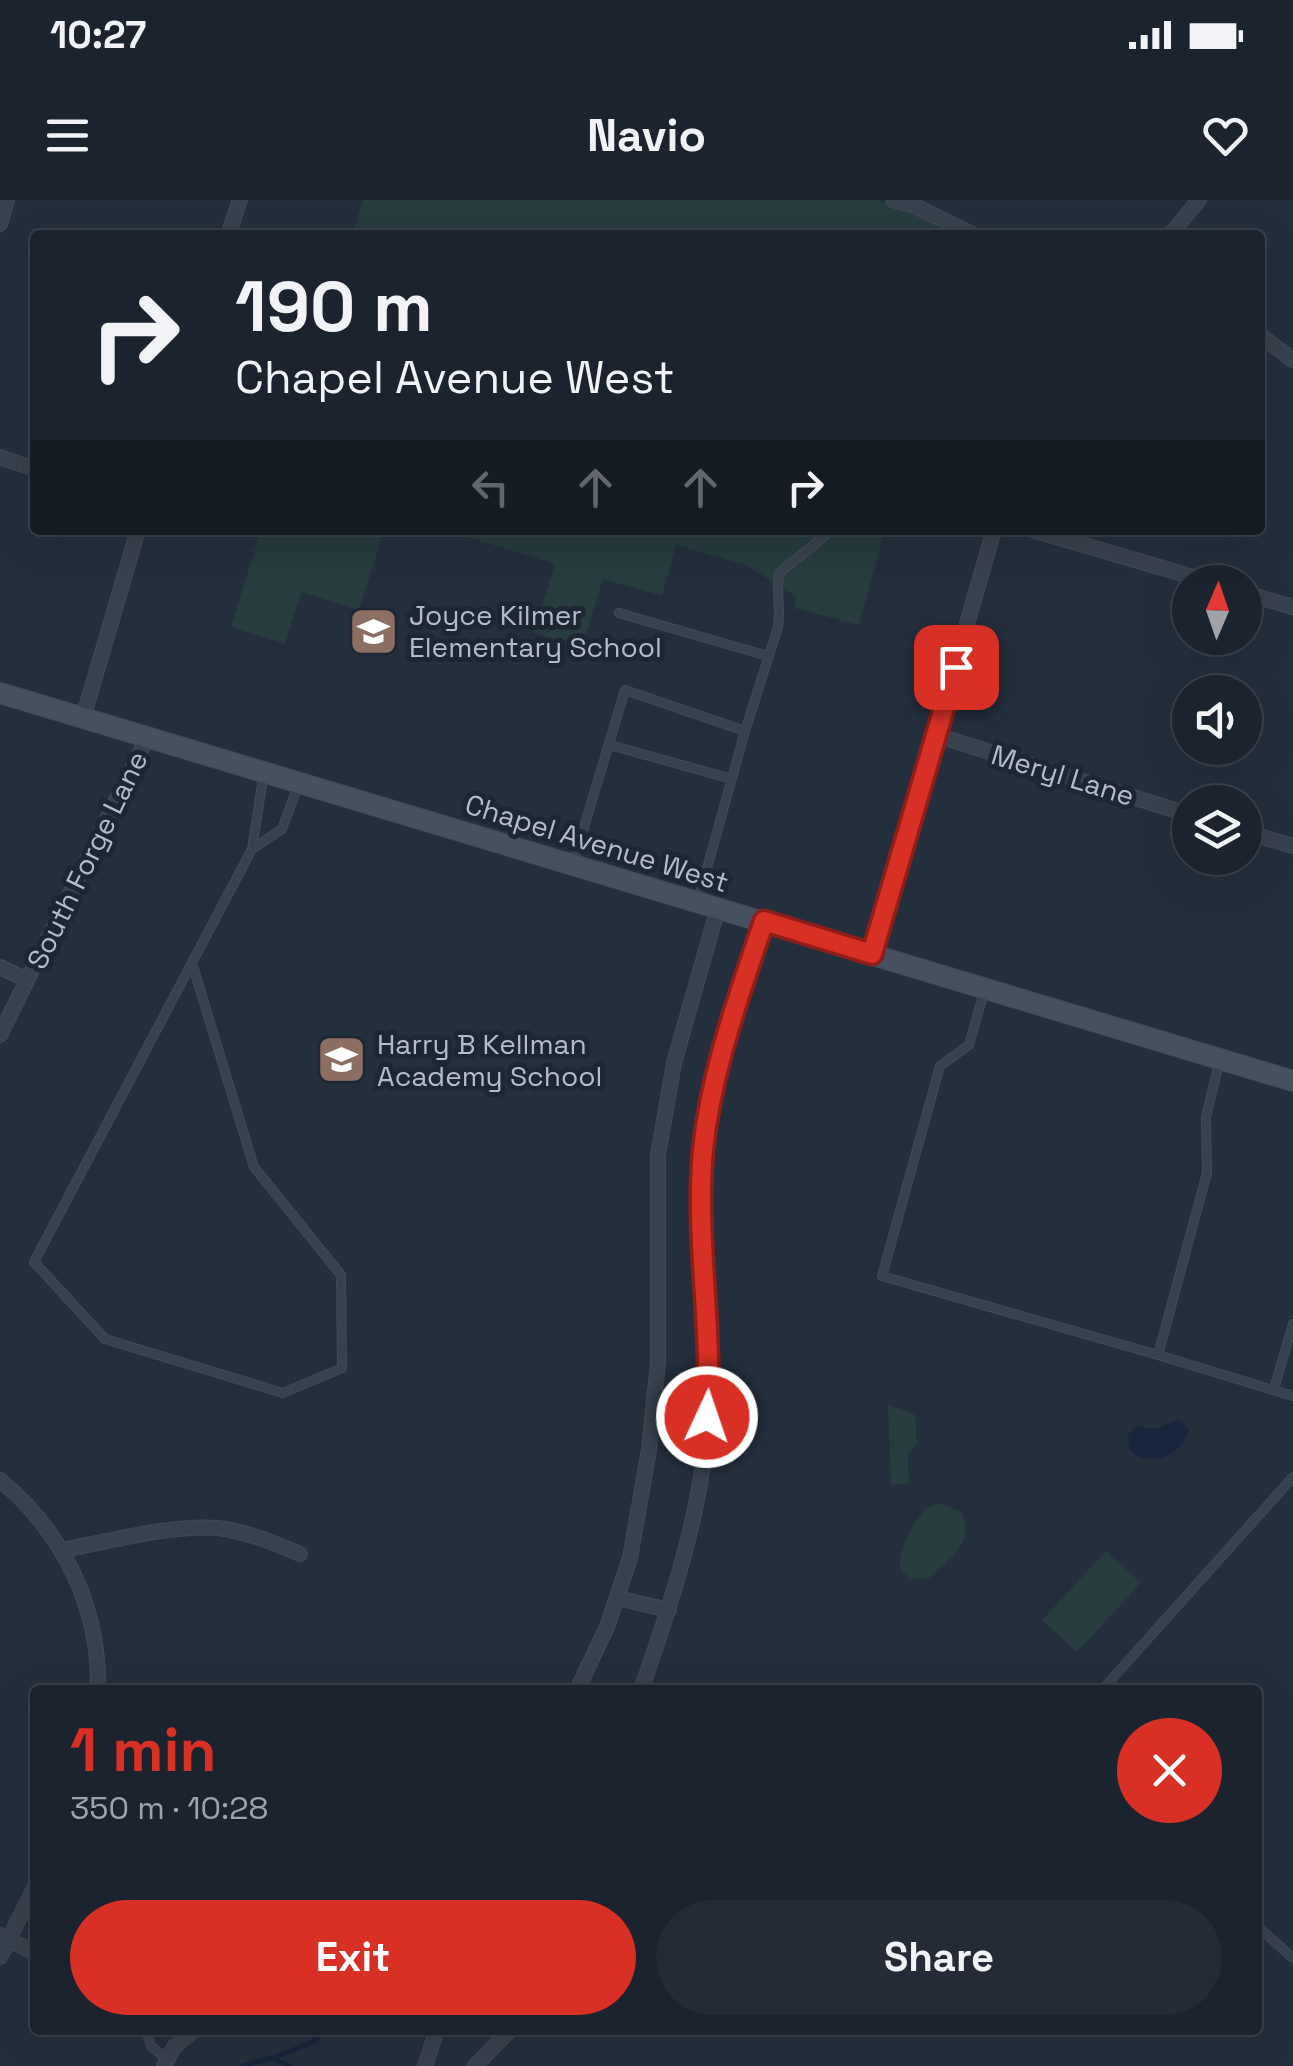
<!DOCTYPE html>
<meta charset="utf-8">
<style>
body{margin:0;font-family:"Space Grotesk",sans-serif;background:#242b36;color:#f1f3f6;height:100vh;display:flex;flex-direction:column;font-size:38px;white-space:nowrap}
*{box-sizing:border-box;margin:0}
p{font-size:32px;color:#a0a4aa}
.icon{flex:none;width:55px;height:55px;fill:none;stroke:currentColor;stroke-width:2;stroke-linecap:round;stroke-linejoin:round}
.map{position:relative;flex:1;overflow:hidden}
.panel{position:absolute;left:30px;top:1485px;width:1232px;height:350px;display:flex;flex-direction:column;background:#1b232e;border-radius:10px;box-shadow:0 10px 40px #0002,0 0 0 2px #39404a}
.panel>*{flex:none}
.hud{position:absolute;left:30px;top:30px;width:1235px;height:305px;border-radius:10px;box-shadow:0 10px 40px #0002,0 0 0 2px #39404a;background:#1b232e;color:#f1f3f6;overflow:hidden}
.needle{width:65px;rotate:2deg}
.fabs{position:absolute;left:1172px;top:365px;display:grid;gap:20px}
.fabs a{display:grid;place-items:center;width:90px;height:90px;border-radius:50%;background:#1b232e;box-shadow:0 10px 40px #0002,0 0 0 2px #39404a;font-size:50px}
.pin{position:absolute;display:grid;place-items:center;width:85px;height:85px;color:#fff;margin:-42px;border-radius:20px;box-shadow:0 5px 15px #0006}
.me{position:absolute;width:110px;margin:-55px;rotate:3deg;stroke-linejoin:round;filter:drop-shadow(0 0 8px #0008)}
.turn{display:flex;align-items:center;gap:35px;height:210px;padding:0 40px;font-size:45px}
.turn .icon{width:130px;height:130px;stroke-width:2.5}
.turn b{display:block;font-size:70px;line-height:85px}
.lanes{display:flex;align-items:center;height:95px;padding:0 40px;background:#0003;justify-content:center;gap:50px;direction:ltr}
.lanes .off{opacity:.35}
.round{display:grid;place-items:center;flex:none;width:105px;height:105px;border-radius:52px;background:#242b36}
.headline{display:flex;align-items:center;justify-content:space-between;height:170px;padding:0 40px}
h1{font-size:60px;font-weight:800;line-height:75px;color:#d93025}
.button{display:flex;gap:20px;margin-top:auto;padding:20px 40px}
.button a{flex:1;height:115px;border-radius:60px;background:#d93025;color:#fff;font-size:40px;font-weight:800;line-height:115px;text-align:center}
.button a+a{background:#242b36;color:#f1f3f6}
.status{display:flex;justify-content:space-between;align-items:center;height:70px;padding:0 50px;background:#1b232e;direction:ltr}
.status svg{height:28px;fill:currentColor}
header{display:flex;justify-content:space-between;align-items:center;height:130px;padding:0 40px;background:#1b232e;font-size:45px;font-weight:800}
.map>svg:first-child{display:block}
.green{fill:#263c3f}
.water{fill:#17263c}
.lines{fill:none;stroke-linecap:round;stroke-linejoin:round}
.stream{stroke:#17263c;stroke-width:5}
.lane-casing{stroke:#414a57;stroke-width:10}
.street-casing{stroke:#414a57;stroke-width:16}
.secondary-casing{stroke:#414a57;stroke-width:22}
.lane{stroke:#38414e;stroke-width:8}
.street{stroke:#38414e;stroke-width:14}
.secondary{stroke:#465061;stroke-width:20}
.route-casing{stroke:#8d1f18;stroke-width:25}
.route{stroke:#d93025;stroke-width:18}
.labels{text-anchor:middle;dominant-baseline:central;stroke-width:10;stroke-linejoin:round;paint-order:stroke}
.poi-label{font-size:28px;fill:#b4bcc9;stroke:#1d2633;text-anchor:start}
.street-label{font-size:28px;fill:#b4bcc9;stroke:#1d2633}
</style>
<div class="status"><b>10:27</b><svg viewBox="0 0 49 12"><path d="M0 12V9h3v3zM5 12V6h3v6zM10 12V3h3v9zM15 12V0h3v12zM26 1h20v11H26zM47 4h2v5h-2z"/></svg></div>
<header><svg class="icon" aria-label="menu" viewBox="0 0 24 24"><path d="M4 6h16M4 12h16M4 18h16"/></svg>Navio<svg class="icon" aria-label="heart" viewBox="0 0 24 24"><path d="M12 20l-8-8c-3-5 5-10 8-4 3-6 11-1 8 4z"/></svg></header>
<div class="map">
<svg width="1293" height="1866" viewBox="0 0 1293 1866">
<rect width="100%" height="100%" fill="#242f3e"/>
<path class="green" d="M363,0H877L967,35H352Z
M261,330H384L359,410L301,392L285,444L231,427Z
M444,330H885L859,425L794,408L797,397L746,365L676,345L662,396L603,379L582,448L534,433L555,364Z
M888,1205L915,1214L917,1244L908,1252L909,1284L891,1285Z
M939,1303L961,1311C976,1343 951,1356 930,1378L910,1379L900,1369C898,1347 917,1307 939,1303Z
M1106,1351L1141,1383L1077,1452L1042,1420Z"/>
<path class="water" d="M1176,1220L1182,1221L1189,1231C1180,1256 1150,1269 1129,1250L1128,1235L1135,1226L1156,1229Z"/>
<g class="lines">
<path class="stream" d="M272,1858L311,1843L328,1830
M242,1866L272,1858L290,1866"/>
<defs>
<path id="lane" d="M619,413L768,456
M745,531L778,427C781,409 776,392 779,373L832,330
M610,545L732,579
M252,649L282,629L299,583
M573,664L625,490L745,531L698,701
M192,763L254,967L341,1075L342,1168L283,1193L105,1139L34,1062L252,649L264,572
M984,792L969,845L940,866L882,1076L1158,1155L1207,973L1206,917L1220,859
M1158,1155L1293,1196
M1274,1189L1293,1124
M1102,1490L1293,1277
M1258,1727L1293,1758
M146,1830L151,1846L166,1859"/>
<path id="street" d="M893,0L915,6L974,35
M0,24L7,0
M228,35L240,0
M1170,35L1199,0
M1260,135L1293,160
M0,257L35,269
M1033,330L1210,382
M1245,393L1293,407
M83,518L138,330
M936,535L1190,615
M1245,632L1293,646
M872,754L994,330
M0,767L27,780
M0,835L147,538
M0,1280C63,1332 100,1407 98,1490
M62,1350C107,1342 173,1324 218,1328C246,1331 274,1343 300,1354
M617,1398L669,1410
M577,1490L607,1427L630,1358L649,1250L658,1163V955L674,863L718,708
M641,1490C677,1388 709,1288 710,1179C710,1103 696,1026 703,950C711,871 739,795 764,721
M0,1735L35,1753
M0,1757L35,1687
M164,1866L174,1847L194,1830
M425,1866L437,1830
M475,1866L510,1830"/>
<path id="secondary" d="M0,493L1293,881"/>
</defs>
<use href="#lane" class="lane-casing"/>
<use href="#street" class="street-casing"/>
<use href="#secondary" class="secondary-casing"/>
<use href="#lane" class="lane"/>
<use href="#street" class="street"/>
<use href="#secondary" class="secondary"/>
</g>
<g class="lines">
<defs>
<path id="route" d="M707,1217C713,1128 695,1039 703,950C711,871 739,796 764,721L872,754L956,467"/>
</defs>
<use href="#route" class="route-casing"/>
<use href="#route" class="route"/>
</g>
<defs>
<symbol id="school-square" viewBox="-11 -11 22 22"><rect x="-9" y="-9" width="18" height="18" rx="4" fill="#8d6e63" stroke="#1d2633"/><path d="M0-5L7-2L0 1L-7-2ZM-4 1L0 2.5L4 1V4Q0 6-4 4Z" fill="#fff"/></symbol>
</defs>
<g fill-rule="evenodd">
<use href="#school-square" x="346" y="404" width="55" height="55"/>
<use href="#school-square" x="314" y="832" width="55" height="55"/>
</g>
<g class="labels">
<g class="poi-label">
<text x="409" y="415">Joyce Kilmer<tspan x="409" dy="32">Elementary School</tspan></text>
<text x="377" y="844">Harry B Kellman<tspan x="377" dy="32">Academy School</tspan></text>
</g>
<g class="street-label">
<text transform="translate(1063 575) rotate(17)">Meryl Lane</text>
<text transform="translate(597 643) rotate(17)">Chapel Avenue West</text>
<text transform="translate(87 660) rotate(-64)">South Forge Lane</text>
</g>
</g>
</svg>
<div class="fabs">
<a><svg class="needle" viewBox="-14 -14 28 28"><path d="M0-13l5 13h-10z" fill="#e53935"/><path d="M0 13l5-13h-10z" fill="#a0a4aa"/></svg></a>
<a><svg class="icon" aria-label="sound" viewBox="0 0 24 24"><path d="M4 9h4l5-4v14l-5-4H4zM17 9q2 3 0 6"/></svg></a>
<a><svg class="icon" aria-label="layers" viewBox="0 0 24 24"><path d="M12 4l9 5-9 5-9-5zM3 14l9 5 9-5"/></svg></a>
</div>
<div class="pin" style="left:956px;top:467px;background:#d93025"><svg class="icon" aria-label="arrive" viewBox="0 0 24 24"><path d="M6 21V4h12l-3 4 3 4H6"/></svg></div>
<svg class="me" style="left:707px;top:1217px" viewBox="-20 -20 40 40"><circle r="17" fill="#d93025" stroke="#fff" stroke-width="3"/><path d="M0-11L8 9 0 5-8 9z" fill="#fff"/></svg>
<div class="hud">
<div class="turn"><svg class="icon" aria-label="right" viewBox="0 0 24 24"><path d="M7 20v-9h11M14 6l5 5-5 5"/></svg><div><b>190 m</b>Chapel Avenue West</div></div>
<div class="lanes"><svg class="icon off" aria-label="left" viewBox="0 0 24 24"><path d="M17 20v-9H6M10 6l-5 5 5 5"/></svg><svg class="icon off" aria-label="ahead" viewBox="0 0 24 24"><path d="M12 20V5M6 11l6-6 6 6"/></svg><svg class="icon off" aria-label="ahead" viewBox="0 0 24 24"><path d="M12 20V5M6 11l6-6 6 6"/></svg><svg class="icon" aria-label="right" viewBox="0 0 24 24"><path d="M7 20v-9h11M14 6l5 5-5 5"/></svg></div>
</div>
<section class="panel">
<div class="headline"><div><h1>1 min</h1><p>350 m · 10:28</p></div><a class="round" style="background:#d93025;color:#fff"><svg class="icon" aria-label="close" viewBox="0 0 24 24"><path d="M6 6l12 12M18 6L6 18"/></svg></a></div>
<div class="button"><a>Exit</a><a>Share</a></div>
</section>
</div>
